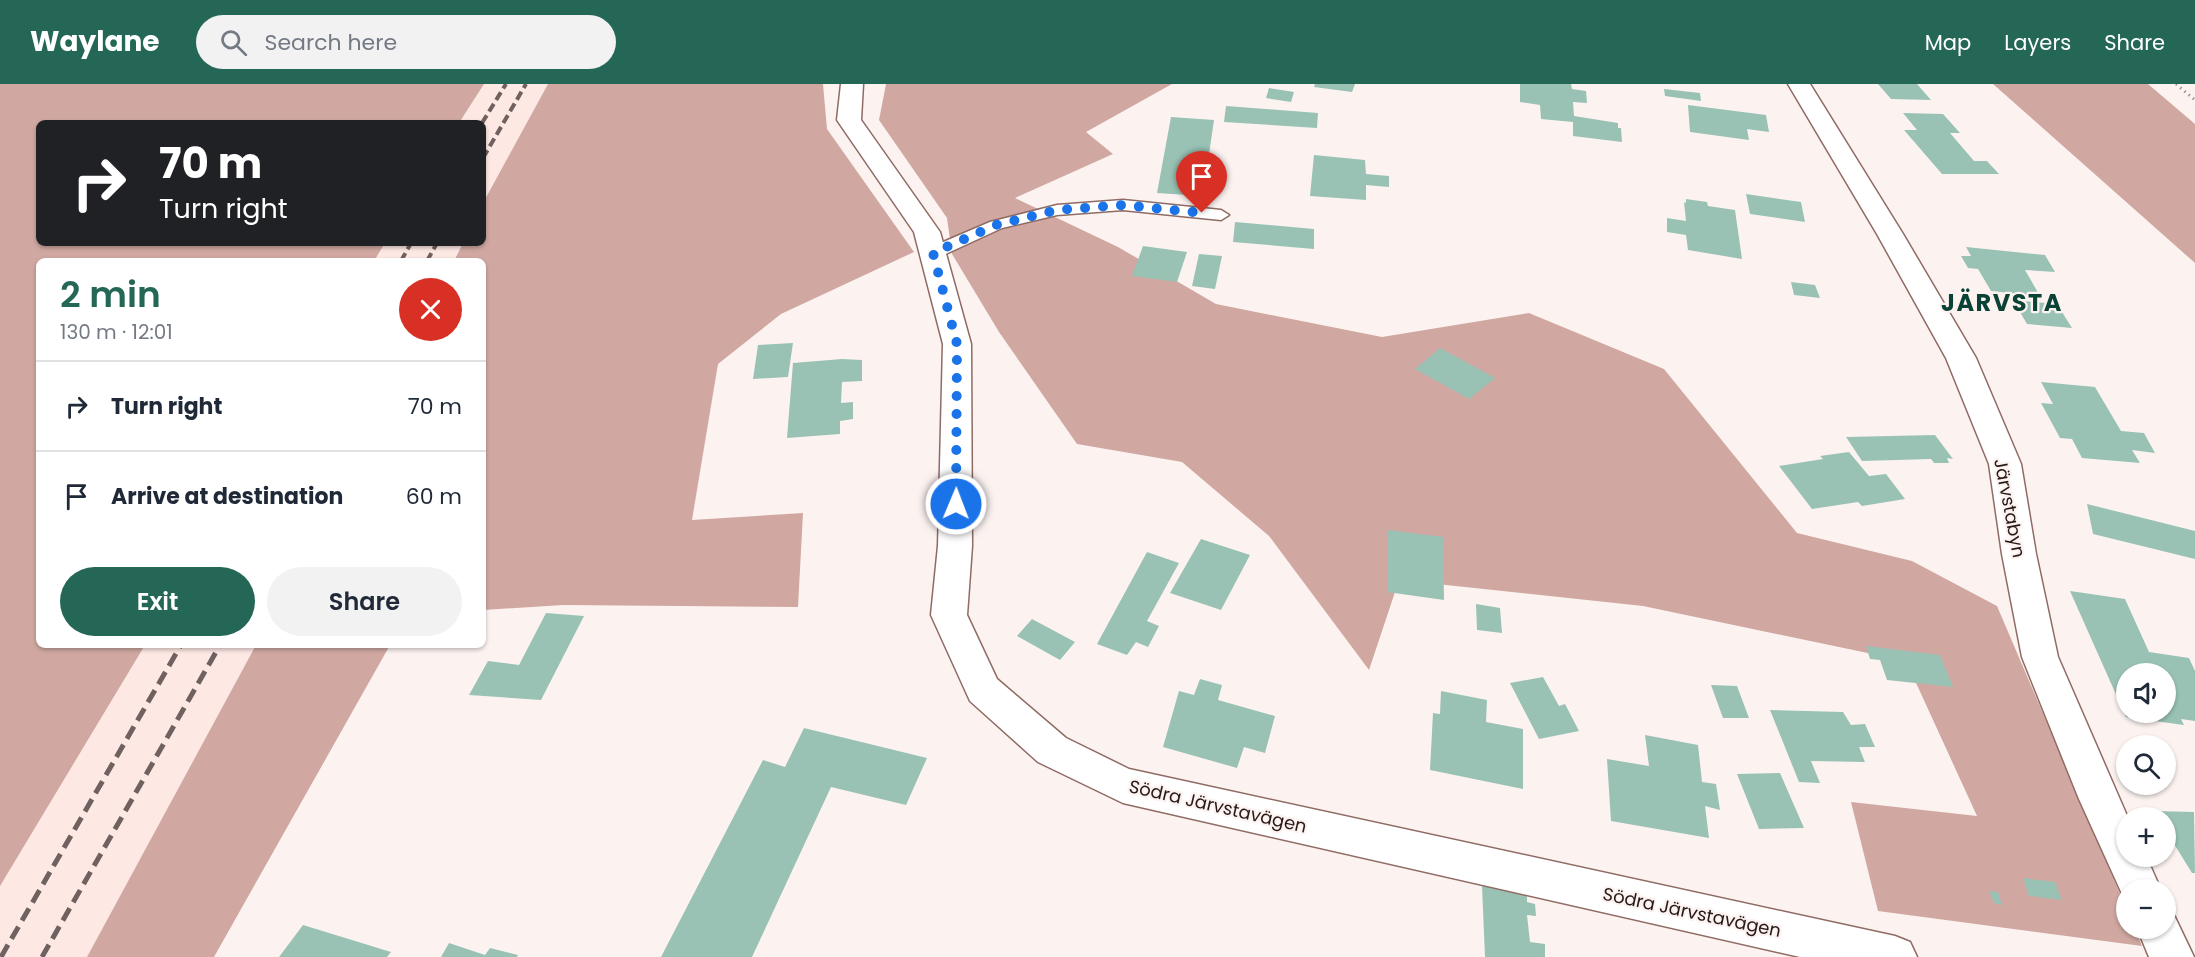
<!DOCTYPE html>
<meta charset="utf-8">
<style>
body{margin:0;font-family:Poppins,sans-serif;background:#f2f2f3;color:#1f2937;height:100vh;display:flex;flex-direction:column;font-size:22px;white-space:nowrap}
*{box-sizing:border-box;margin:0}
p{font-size:20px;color:#747a83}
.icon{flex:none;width:33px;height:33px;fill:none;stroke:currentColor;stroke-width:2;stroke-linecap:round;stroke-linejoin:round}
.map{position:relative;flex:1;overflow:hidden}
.panel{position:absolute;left:36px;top:174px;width:450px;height:390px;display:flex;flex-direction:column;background:#fff;border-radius:9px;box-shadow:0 2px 4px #0004}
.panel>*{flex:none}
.hud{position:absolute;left:36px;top:36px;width:450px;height:126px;border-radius:9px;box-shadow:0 2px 4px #0004;background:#202124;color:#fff;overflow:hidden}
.controls{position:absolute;left:2116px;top:579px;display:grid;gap:12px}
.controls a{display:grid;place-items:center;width:60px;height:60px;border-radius:50%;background:#fff;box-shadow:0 2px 4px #0004;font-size:30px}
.pin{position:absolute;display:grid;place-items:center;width:51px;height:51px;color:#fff;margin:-62px -26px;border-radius:50% 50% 50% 0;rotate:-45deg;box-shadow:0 0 6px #0007}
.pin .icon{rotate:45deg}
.me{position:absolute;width:66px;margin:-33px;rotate:1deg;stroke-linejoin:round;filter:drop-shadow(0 0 4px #0008)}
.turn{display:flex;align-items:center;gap:21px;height:126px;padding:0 24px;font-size:27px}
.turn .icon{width:78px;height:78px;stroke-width:2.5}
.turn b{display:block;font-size:42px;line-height:51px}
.round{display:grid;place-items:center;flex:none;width:63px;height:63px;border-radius:32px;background:#f2f2f3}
.headline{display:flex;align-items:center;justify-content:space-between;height:102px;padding:0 24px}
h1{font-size:36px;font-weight:600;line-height:45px;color:#256757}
.action{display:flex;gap:12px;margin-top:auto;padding:12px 24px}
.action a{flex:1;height:69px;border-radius:36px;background:#256757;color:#fff;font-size:24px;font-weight:600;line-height:69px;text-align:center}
.action a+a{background:#f2f2f3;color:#1f2937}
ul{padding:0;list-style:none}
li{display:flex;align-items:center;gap:18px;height:90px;padding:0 24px;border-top:2px solid #e0e1e3}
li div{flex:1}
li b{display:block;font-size:22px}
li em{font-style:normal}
header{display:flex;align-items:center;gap:36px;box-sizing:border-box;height:84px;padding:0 30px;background:#256757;color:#fff}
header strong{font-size:28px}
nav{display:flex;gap:33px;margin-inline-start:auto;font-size:21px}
.search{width:420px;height:54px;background:#f2f2f3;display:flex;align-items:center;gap:15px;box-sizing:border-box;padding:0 21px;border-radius:33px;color:#747a83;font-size:22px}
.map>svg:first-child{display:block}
.built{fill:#fde8e4}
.forest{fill:#d0a8a1}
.building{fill:#99c2b5;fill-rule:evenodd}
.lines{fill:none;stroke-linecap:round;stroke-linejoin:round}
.service-casing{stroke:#8f6b64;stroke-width:3}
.minor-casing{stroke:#8f6b64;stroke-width:3}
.path{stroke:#9e9391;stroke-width:3;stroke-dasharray:1.5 4;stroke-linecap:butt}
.service{fill:#fff;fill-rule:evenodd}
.minor{fill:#fff;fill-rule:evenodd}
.rail-far1{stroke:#6e615f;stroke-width:4;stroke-dasharray:9 4.5;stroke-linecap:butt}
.rail{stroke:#6e615f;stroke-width:5;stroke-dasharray:14 7;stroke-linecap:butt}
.route{stroke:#1a73e8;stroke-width:10;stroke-dasharray:0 18}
.labels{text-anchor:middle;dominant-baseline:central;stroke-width:4.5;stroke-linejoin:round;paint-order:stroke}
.street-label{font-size:18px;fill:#281917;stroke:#fcf3f1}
.district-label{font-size:24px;font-weight:bold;letter-spacing:1.5px;fill:#0a4236;stroke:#fcf3f1}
</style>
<header>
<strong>Waylane</strong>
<div class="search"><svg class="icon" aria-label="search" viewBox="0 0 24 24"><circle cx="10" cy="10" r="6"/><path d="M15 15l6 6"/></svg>Search here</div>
<nav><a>Map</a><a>Layers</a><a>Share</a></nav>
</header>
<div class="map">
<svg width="2195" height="873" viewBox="0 0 2195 873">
<rect width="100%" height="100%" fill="#fcf3f1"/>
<path class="built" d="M484,0H548L483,119V39H459Z
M385,159H463L454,177H374Z
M145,561H256L87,873H0V802Z"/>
<path class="forest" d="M0,0H484L459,39H39V159H385L374,177H39V561H145L0,802Z
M548,0H823L827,45L914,168L781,230L718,280L692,436L803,429L798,523L563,521L483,526V177H454L463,159H483V119Z
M886,0H1172L1086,48L1113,70L1015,114L1118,163L1216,220L1382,253L1529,229L1664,285L1797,449L1912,477L1997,522L2127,826V844L2135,845L2142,862L1878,827L1851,718L1977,732L1906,577L1643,522L1399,496L1369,586L1269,452L1182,378L1077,360L999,248L952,170L947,134L879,36Z
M1993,0H2148L2195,40V179Z
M256,561H390L214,873H87Z"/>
<path class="building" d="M1315,0H1355L1352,8L1314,3Z
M1520,0H1571L1572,5L1586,7L1587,19L1573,18L1574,32L1618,39V44H1621L1622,58L1573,52V38L1541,35L1540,21L1520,18Z
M1878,0H1917L1931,16L1891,15Z
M1269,4L1294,8L1291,18L1266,14Z
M1664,5L1700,9L1701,17L1665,12Z
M1688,21L1766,31L1769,48L1747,45L1749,56L1690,48Z
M1226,22L1318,29L1317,44L1224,38Z
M1903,29L1943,30L1960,49H1950L1974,77H1987L1999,90H1942L1904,46H1917Z
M1171,33L1214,36L1203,112L1157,109Z
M1314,71L1365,76L1366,90L1389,92V103L1366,101V116L1310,112Z
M1746,110L1801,118L1805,138L1750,130Z
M1686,115L1707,118L1708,122L1735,126L1742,175L1688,166L1686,151L1667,148V134L1686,137L1684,118L1686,119Z
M1235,138L1314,145V165L1233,158Z
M1143,162L1187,168L1177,198L1132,192Z
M1966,163L2045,171L2055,188L2025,186L2040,212L1991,207L1978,185L1968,184L1961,172H1971Z
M1199,170L1222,172L1215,205L1192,202Z
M1791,198L1815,201L1820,214L1794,211Z
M2013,216L2057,220L2072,244L2027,240Z
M793,259L788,293L753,295L758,261Z
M1440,264L1495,294L1469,315L1415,285Z
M842,275L862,276V297L842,298L841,319L853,318V335L840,337V350L787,354L793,279Z
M2041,298L2095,303L2121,347L2144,349L2155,369L2132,366L2140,379L2082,374L2072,355L2060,354L2041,319L2053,320Z
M1935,351L1953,375L1947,374L1949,379H1934L1931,375L1862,377L1846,353Z
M1849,368L1869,392L1886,390L1905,415L1862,422L1858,418L1812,425L1779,382L1823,375L1820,372Z
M2087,420L2195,447V475L2093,450Z
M1388,446L1443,453L1444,516L1387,508Z
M1201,455L1250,471L1221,526L1170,509Z
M1147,468L1179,479L1147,537L1159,542L1148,563L1136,558L1127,571L1097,560Z
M2070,507L2125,515L2149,568L2189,574L2195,587V637L2181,635L2184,641L2126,633ZM2127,590H2166V628H2127Z
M1476,520L1500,524L1502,549L1477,546Z
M546,529L584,532L541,616L469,611L488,577L519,581Z
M1032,535L1075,558L1060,576L1017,552Z
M1866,562L1940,571L1953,603L1887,596L1880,576L1870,575Z
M1543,593L1559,622L1565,620L1579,647L1539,655L1510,599Z
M1200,595L1222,601L1218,616L1275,632L1265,669L1244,663L1237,684L1163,663L1179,607L1194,611Z
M1711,601L1737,602L1749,634H1723Z
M1441,607L1487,616L1486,638L1523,645V705L1430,686L1433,629L1440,630Z
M1770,626L1843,628L1851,641L1865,640L1875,663H1859L1865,678L1811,677L1820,699L1799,698Z
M804,644L927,674L906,721L831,703L752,873H661L763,676L785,683Z
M1645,651L1698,661L1702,698L1716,700L1720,726L1705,722L1709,754L1611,737L1607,675L1649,682Z
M1780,689L1804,744L1759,745L1737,690Z
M2154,727L2194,728L2195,789H2192L2166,747V734H2158Z
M2023,794L2055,798L2062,816L2029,812Z
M1482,802L1527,809V818L1535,820L1536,832L1527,831L1530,858L1545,860V873H1485Z
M1989,807L1998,808L2002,821L1994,819Z
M303,841L391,868L387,873H279Z
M449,859L485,871L490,864L518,871L517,873H441Z"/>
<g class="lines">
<defs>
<path id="service" d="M1123,116L1221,126L1229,131L1221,136L1123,126L1057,131L1002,144L939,173H927L925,169L927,165L990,138L1057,121Z"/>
<path id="minor" d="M841,0H863L861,36L940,148L971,260L972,462L967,531L997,595L1066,654L1129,685L1895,852L1910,858L1917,873H1800L1123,719L1038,678L970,617L931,531L938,462L943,260L914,148L837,36Z
M1788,0H1810L1903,150L1976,274L2021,380L2036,470L2058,573L2128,734L2127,772H2146L2161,806H2127V821L2079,715L2022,573L2002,470L1989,380L1946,274L1877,150Z
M2166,826L2173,829L2194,873H2149L2137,844H2166Z"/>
</defs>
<use href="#service" class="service-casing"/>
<use href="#minor" class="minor-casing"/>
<path class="path" d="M2176,0L2195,16"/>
<use href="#service" class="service"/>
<use href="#minor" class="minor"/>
<path class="rail-far1" d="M482,39L506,0
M483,74L526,0
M401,177L411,159
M427,177L437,159"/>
<path class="rail" d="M1,873L181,561
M42,873L220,561"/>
</g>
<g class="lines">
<path class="route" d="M956,420L957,260L933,169L996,141L1057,126L1123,121L1202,129"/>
</g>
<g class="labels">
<g class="street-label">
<text transform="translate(2010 424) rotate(79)">Järvstabyn</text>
<text transform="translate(1218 722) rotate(13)">Södra Järvstavägen</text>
<text transform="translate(1692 828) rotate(12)">Södra Järvstavägen</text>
</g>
<g class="district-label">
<text x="2002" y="218">JÄRVSTA</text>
</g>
</g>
</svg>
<div class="controls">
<a><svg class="icon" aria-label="sound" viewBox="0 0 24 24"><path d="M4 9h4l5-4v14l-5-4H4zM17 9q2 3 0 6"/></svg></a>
<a><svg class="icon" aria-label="search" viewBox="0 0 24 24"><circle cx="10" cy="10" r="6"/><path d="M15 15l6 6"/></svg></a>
<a>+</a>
<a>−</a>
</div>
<div class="pin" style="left:1202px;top:129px;background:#d93025"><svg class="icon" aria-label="arrive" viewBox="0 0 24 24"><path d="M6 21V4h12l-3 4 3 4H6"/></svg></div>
<svg class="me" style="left:956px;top:420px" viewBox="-20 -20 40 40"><circle r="17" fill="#1a73e8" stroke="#fff" stroke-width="3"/><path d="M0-11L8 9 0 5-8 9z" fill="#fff"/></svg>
<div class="hud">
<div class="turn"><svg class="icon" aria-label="right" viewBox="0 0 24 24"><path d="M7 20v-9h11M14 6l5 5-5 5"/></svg><div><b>70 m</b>Turn right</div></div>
</div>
<section class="panel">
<div class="headline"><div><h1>2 min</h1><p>130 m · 12:01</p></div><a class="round" style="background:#d93025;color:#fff"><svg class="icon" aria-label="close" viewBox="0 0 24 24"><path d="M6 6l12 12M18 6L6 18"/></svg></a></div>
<ul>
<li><svg class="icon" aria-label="right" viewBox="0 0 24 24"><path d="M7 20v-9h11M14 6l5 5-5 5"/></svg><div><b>Turn right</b></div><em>70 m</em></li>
<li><svg class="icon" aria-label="arrive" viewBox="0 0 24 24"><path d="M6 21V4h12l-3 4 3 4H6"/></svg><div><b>Arrive at destination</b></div><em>60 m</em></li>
</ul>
<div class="action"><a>Exit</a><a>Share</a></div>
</section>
</div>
